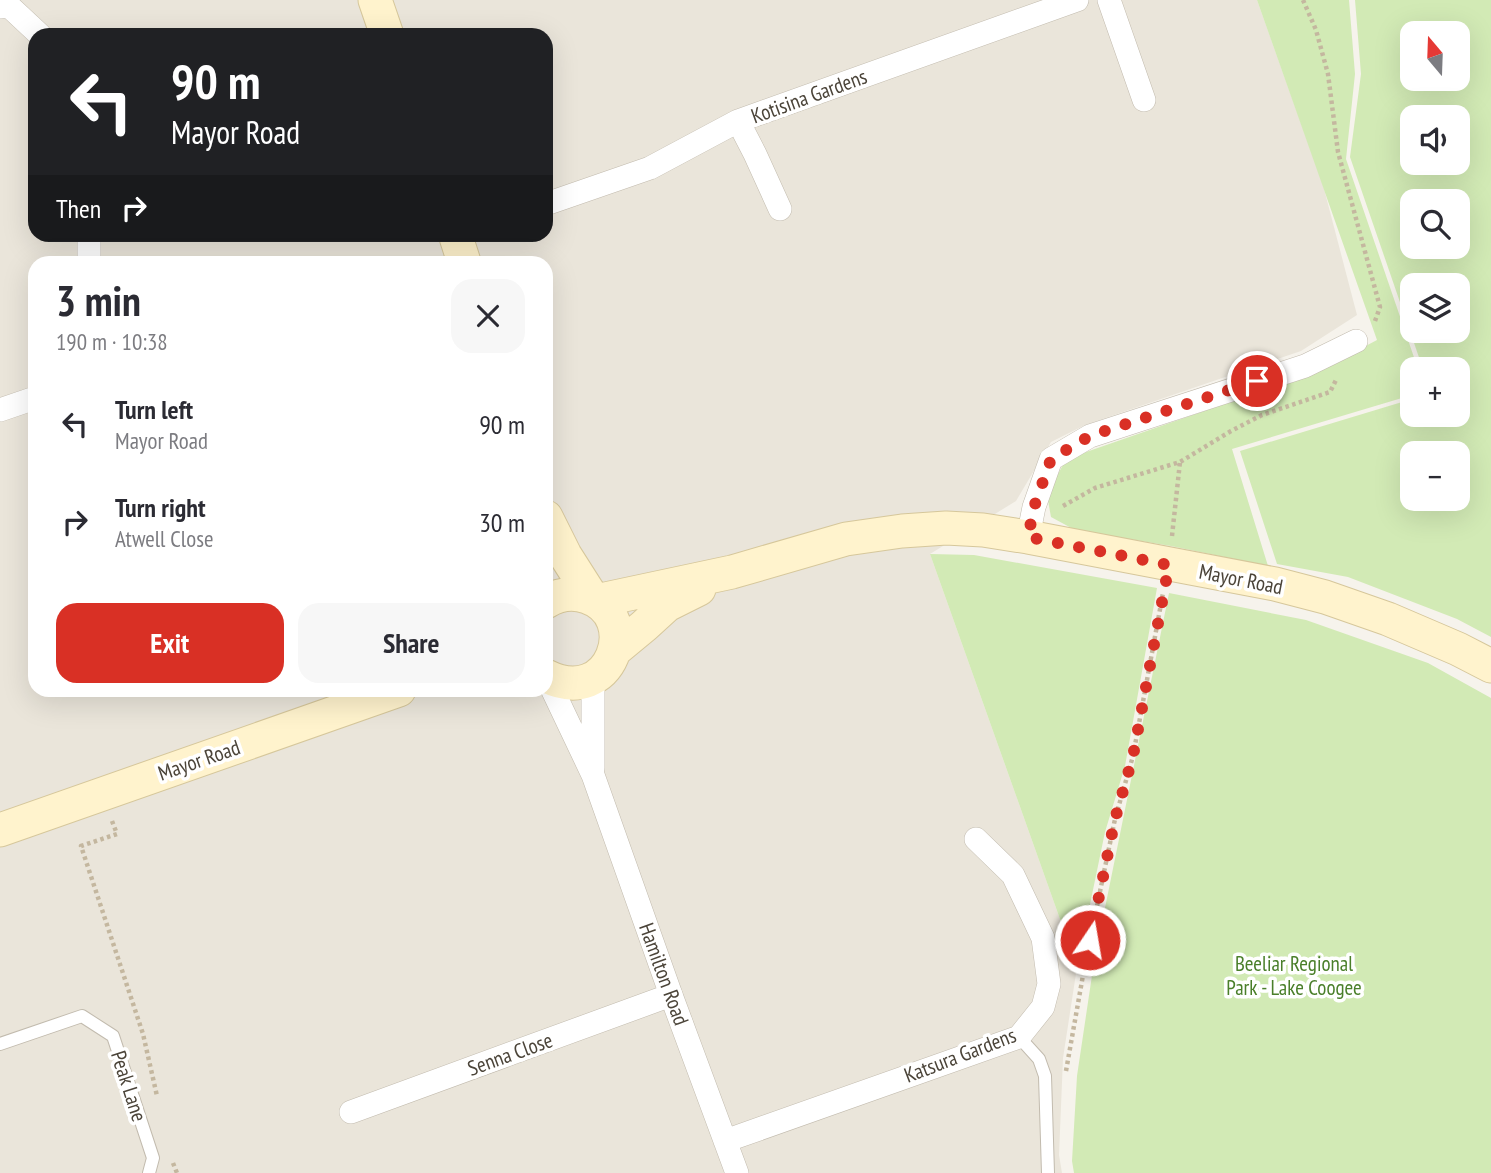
<!DOCTYPE html>
<meta charset="utf-8">
<style>
body{margin:0;font-family:"PT Sans Narrow",sans-serif;background:#f7f7f7;color:#2b2b33;height:100vh;display:flex;flex-direction:column;font-size:26px;white-space:nowrap}
*{box-sizing:border-box;margin:0}
p{font-size:23px;color:#7c7c81}
.icon{flex:none;width:38px;height:38px;fill:none;stroke:currentColor;stroke-width:2;stroke-linecap:round;stroke-linejoin:round}
.map{position:relative;flex:1;overflow:hidden}
.panel{position:absolute;left:28px;top:256px;width:525px;height:441px;display:flex;flex-direction:column;background:#fff;border-radius:21px;box-shadow:0 7px 28px #0002}
.panel>*{flex:none}
.banner{position:absolute;left:28px;top:28px;width:525px;height:214px;border-radius:21px;box-shadow:0 7px 28px #0002;background:#202124;color:#fff;overflow:hidden}
.needle{width:46px;rotate:341deg}
.tools{position:absolute;left:1400px;top:21px;display:grid;gap:14px}
.tools a{display:grid;place-items:center;width:70px;height:70px;border-radius:14px;background:#fff;box-shadow:0 7px 28px #0002;font-size:35px}
.pin{position:absolute;display:grid;place-items:center;width:60px;height:60px;color:#fff;margin:-30px;border:4px solid #fff;border-radius:50%;box-shadow:0 2px 7px #0007}
.me{position:absolute;width:77px;margin:-38px;rotate:12deg;stroke-linejoin:round;filter:drop-shadow(0 0 5px #0008)}
.turn{display:flex;align-items:center;gap:24px;height:147px;padding:0 28px;font-size:32px}
.turn .icon{width:91px;height:91px;stroke-width:2.5}
.turn b{display:block;font-size:49px;line-height:60px}
.then{display:flex;align-items:center;height:66px;padding:0 28px;background:#0003;gap:14px;font-size:26px}
.round{display:grid;place-items:center;flex:none;width:74px;height:74px;border-radius:21px;background:#f7f7f7}
.headline{display:flex;align-items:center;justify-content:space-between;height:119px;padding:0 28px}
h1{font-size:42px;font-weight:700;line-height:52px}
.button{display:flex;gap:14px;margin-top:auto;padding:14px 28px}
.button a{flex:1;height:80px;border-radius:21px;background:#d93025;color:#fff;font-size:28px;font-weight:700;line-height:80px;text-align:center}
.button a+a{background:#f7f7f7;color:#2b2b33}
ul{padding:0;list-style:none}
li{display:flex;align-items:center;gap:21px;height:98px;padding:0 28px}
li div{flex:1}
li b{display:block;font-size:26px}
li em{font-style:normal}
.map>svg:first-child{display:block}
.residential{fill:#eae5da;fill-rule:evenodd}
.green{fill:#d2eab5;fill-rule:evenodd}
.lines{fill:none;stroke-linecap:round;stroke-linejoin:round}
.lane-casing{stroke:#c2bbae;stroke-width:14}
.street-casing{stroke:#c2bbae;stroke-width:24}
.secondary-casing{stroke:#d6c79b;stroke-width:35}
.path{stroke:#c4b79f;stroke-width:4.5;stroke-dasharray:3.5 3.5;stroke-linecap:butt}
.lane{stroke:#fff;stroke-width:12}
.street{stroke:#fff;stroke-width:23}
.secondary{stroke:#fff3cd;stroke-width:33}
.route{stroke:#d93025;stroke-width:12;stroke-dasharray:0 21.6}
.labels{text-anchor:middle;dominant-baseline:central;stroke-width:7;stroke-linejoin:round;paint-order:stroke}
.street-label{font-size:21px;fill:#4b4439;stroke:#fff}
.park-label{font-size:21px;fill:#4a7f2a;stroke:#fff}
</style>
<div class="map">
<svg width="1491" height="1173" viewBox="0 0 1491 1173">
<rect width="100%" height="100%" fill="#f6f3ec"/>
<path class="residential" d="M0,0H1257L1323,185L1357,315L1301,351L1085,425L1051,442L1016,501L930,554L1077,967L1063,1058L1059,1155L1062,1173H0ZM35,35H546V234H35ZM35,262H546V690H35Z"/>
<path class="green" d="M1257,0H1349L1355,74L1346,159L1418,369H1412V395L1232,449L1268,566L1171,546L1075,530L1051,517L1047,495L1066,459L1233,401L1307,377L1377,340Z
M1355,0H1491V637L1457,619L1348,577L1277,564L1240,451L1412,399V415H1458V369H1423L1350,157L1361,74ZM1458,33V79H1412V33ZM1458,117V163H1412V117ZM1458,201V247H1412V201ZM1458,285V331H1412V285ZM1412,453H1458V499H1412Z
M930,554L974,555L1157,588L1125,766L1105,832L1077,967Z
M1169,593L1306,620L1428,663L1491,698V1173H1074L1072,1161L1077,1076L1094,962Z"/>
<g class="lines">
<defs>
<path id="lane" d="M1019,1037L1039,1059L1045,1076L1048,1173
M0,1044L82,1016L113,1036L153,1158L149,1173"/>
<path id="street" d="M1109,0L1144,100
M0,7L9,6L40,35
M738,121L755,154L780,209
M546,204L650,168L738,121L1077,0
M89,262V234
M0,410L35,398
M1028,537L1034,507L1051,459L1090,436L1305,366L1356,341
M546,676L593,775L671,995L737,1173
M593,768V678
M351,1112L671,995
M725,1141L1019,1037L1043,1007L1049,984L1043,938L1013,875L976,839"/>
<path id="secondary" d="M375,0L387,35
M455,234L464,262
M546,517L565,555L593,599
M596,601L732,572L846,539L902,531L946,528L983,530L1028,537L1275,584L1325,597L1388,619L1458,649L1491,666
M546,602C559,594 573,592 587,597C643,616 612,709 546,676
M615,650L644,626L667,605L699,589
M0,830L399,690"/>
</defs>
<use href="#lane" class="lane-casing"/>
<use href="#street" class="street-casing"/>
<use href="#secondary" class="secondary-casing"/>
<path class="path" d="M1303,0L1316,30L1328,74L1338,152L1380,307L1374,324
M1063,506L1095,488L1180,462L1231,431L1262,415L1330,392L1336,380
M1172,536L1180,462
M112,821L117,834L81,846L143,1034L157,1096
M1066,1071L1085,964L1115,819L1133,756L1163,593
M173,1163L177,1173"/>
<use href="#lane" class="lane"/>
<use href="#street" class="street"/>
<use href="#secondary" class="secondary"/>
</g>
<g class="lines">
<path class="route" d="M1090,940L1115,819L1133,756L1169,565L1028,537L1034,507L1051,459L1090,436L1257,381"/>
</g>
<g class="labels">
<g class="street-label">
<text transform="translate(809 96) rotate(-20)">Kotisina Gardens</text>
<text transform="translate(1241 579) rotate(11)">Mayor Road</text>
<text transform="translate(199 760) rotate(-19)">Mayor Road</text>
<text transform="translate(664 974) rotate(70)">Hamilton Road</text>
<text transform="translate(510 1054) rotate(-20)">Senna Close</text>
<text transform="translate(960 1055) rotate(-21)">Katsura Gardens</text>
<text transform="translate(129 1086) rotate(72)">Peak Lane</text>
</g>
<g class="park-label">
<text x="1294" y="963">Beeliar Regional<tspan x="1294" dy="24">Park - Lake Coogee</tspan></text>
</g>
</g>
</svg>
<div class="tools">
<a><svg class="needle" viewBox="-14 -14 28 28"><path d="M0-13l5 13h-10z" fill="#e53935"/><path d="M0 13l5-13h-10z" fill="#7c7c81"/></svg></a>
<a><svg class="icon" aria-label="sound" viewBox="0 0 24 24"><path d="M4 9h4l5-4v14l-5-4H4zM17 9q2 3 0 6"/></svg></a>
<a><svg class="icon" aria-label="search" viewBox="0 0 24 24"><circle cx="10" cy="10" r="6"/><path d="M15 15l6 6"/></svg></a>
<a><svg class="icon" aria-label="layers" viewBox="0 0 24 24"><path d="M12 4l9 5-9 5-9-5zM3 14l9 5 9-5"/></svg></a>
<a>+</a>
<a>−</a>
</div>
<div class="pin" style="left:1257px;top:381px;background:#d93025"><svg class="icon" aria-label="arrive" viewBox="0 0 24 24"><path d="M6 21V4h12l-3 4 3 4H6"/></svg></div>
<svg class="me" style="left:1090px;top:940px" viewBox="-20 -20 40 40"><circle r="17" fill="#d93025" stroke="#fff" stroke-width="3"/><path d="M0-11L8 9 0 5-8 9z" fill="#fff"/></svg>
<div class="banner">
<div class="turn"><svg class="icon" aria-label="left" viewBox="0 0 24 24"><path d="M17 20v-9H6M10 6l-5 5 5 5"/></svg><div><b>90 m</b>Mayor Road</div></div>
<div class="then">Then<svg class="icon" aria-label="right" viewBox="0 0 24 24"><path d="M7 20v-9h11M14 6l5 5-5 5"/></svg></div>
</div>
<section class="panel">
<div class="headline"><div><h1>3 min</h1><p>190 m · 10:38</p></div><a class="round"><svg class="icon" aria-label="close" viewBox="0 0 24 24"><path d="M6 6l12 12M18 6L6 18"/></svg></a></div>
<ul>
<li><svg class="icon" aria-label="left" viewBox="0 0 24 24"><path d="M17 20v-9H6M10 6l-5 5 5 5"/></svg><div><b>Turn left</b><p>Mayor Road</p></div><em>90 m</em></li>
<li><svg class="icon" aria-label="right" viewBox="0 0 24 24"><path d="M7 20v-9h11M14 6l5 5-5 5"/></svg><div><b>Turn right</b><p>Atwell Close</p></div><em>30 m</em></li>
</ul>
<div class="button"><a>Exit</a><a>Share</a></div>
</section>
</div>
